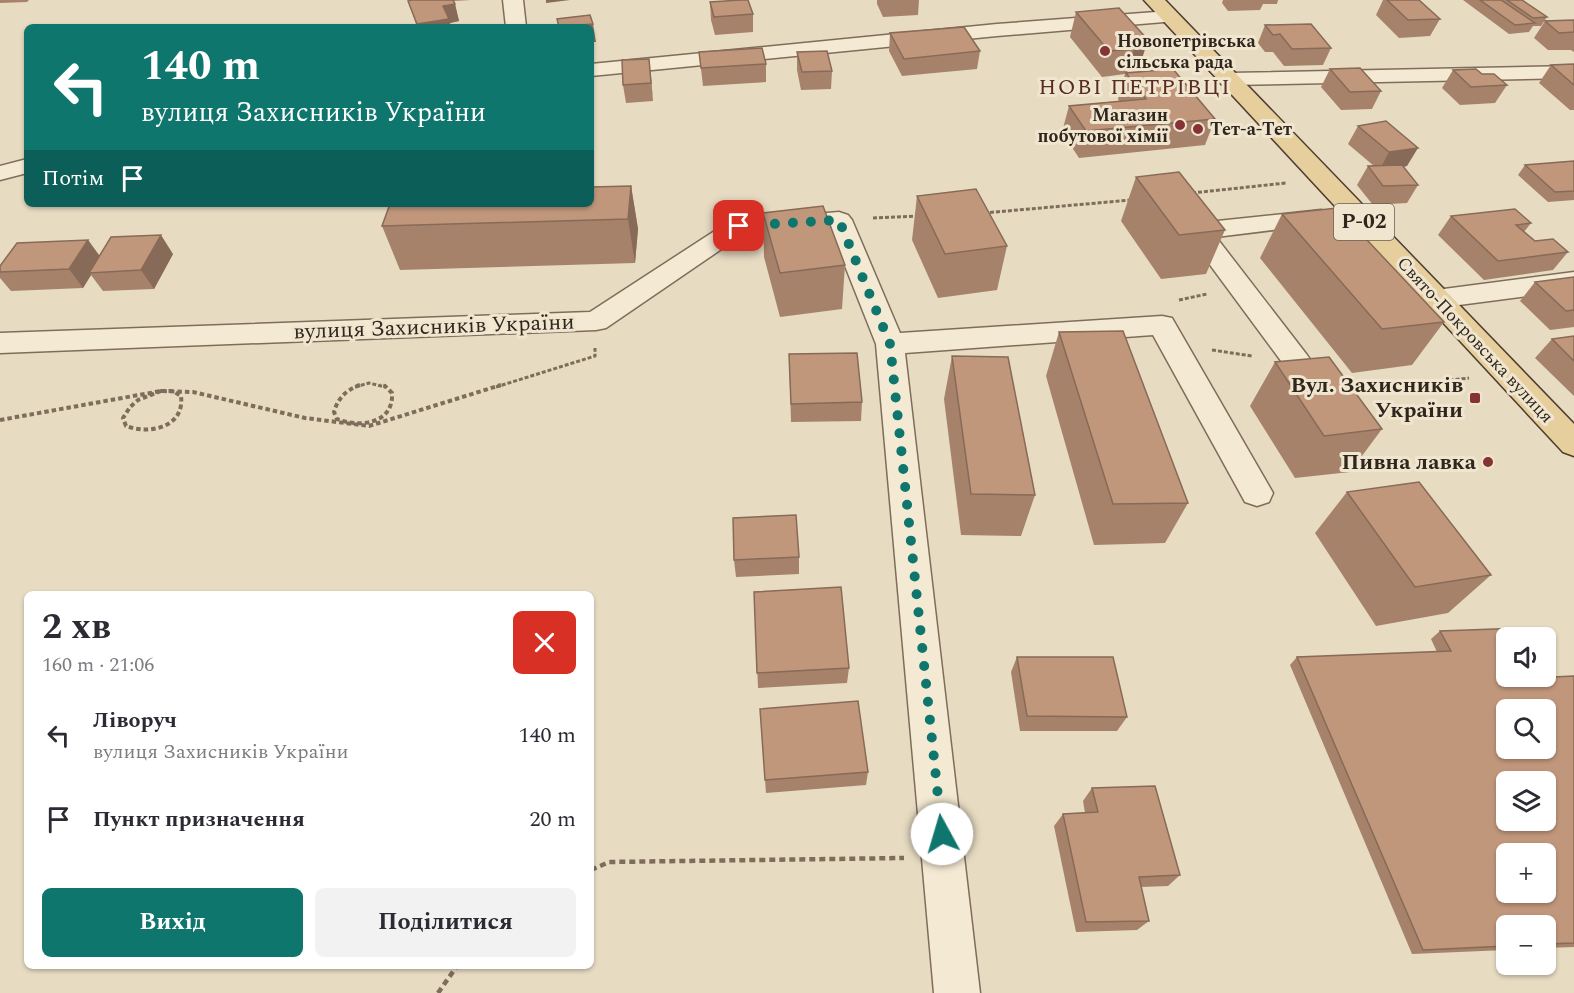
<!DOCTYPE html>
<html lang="uk">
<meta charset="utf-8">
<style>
body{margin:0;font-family:Spectral,serif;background:#f2f2f3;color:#2b2b33;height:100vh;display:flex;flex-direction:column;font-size:22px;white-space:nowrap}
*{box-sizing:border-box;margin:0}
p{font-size:20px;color:#7c7c81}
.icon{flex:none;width:33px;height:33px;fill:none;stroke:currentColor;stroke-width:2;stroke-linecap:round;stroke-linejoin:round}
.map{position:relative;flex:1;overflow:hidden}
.panel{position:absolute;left:24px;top:591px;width:570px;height:378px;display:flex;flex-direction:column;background:#fff;border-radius:9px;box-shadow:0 2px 4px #0004}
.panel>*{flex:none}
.top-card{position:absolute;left:24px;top:24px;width:570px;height:183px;border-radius:9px;box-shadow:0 2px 4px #0004;background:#0f766e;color:#fff;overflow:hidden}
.fabs{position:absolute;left:1496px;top:627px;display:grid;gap:12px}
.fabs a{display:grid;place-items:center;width:60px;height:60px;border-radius:9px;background:#fff;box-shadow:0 2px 4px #0004;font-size:30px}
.pin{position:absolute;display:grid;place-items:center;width:51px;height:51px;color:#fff;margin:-26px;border-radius:12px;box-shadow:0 3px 9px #0006}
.me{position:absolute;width:66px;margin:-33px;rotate:354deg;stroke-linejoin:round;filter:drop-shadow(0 0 4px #0008)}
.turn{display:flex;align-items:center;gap:21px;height:126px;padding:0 18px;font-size:27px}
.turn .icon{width:78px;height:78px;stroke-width:2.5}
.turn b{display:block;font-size:42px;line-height:51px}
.then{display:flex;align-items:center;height:57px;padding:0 18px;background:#0003;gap:12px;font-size:22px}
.round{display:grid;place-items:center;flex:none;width:63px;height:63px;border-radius:9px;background:#f2f2f3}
.headline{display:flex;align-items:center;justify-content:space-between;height:102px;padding:0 18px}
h1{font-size:36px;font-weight:700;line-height:45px}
.action{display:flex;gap:12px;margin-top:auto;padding:12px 18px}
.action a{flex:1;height:69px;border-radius:9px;background:#0f766e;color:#fff;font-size:24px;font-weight:700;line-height:69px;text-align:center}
.action a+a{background:#f2f2f3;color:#2b2b33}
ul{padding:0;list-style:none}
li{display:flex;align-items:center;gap:18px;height:84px;padding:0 18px}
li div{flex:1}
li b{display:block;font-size:22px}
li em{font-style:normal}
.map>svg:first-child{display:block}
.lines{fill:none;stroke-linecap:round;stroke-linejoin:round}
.minor-casing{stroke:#7f6d5b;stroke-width:3}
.tertiary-casing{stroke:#7f6d5b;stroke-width:3}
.primary-casing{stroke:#4d3c2f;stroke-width:3}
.path-far2{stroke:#7f6d5b;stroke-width:3;stroke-dasharray:4 2;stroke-linecap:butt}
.path-far1{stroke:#7f6d5b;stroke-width:4;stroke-dasharray:4.5 3;stroke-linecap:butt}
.path{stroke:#7f6d5b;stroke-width:4.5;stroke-dasharray:6 4;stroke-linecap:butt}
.minor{fill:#f4e9d3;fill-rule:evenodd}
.tertiary{fill:#f4e9d3;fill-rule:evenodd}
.primary{fill:#e7ce9d;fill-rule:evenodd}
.wall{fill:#a6826b}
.shaded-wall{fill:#876a57}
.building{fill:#c1977c;stroke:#876a57;stroke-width:1.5;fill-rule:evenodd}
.route{stroke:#0f766e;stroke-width:10;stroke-dasharray:0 18}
.poi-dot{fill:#863335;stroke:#f0e6d0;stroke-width:2}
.labels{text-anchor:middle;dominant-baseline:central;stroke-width:6;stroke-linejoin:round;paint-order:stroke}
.far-poi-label{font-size:18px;font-weight:bold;fill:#30261d;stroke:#f0e6d0;text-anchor:start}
.far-street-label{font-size:18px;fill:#30261d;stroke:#f0e6d0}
.shield{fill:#f0e6d0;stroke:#6a6053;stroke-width:1.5}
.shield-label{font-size:21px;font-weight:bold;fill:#30261d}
.far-quarter-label{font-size:22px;letter-spacing:1.5px;fill:#582c22;stroke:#f0e6d0}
.street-label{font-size:22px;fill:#30261d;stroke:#f0e6d0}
.poi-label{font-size:22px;font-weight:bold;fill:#30261d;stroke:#f0e6d0;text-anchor:end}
</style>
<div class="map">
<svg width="1574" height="993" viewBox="0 0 1574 993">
<rect width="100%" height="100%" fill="#e7dbc2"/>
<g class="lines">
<defs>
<path id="minor" d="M503,0H523L526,27H506Z
M1574,66V78L1229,85L1221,84L1218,79L1221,74L1229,73Z
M1321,210L1330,213L1334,218L1330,223L1216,237L1307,355L1312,362L1307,369L1297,372L1287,369L1185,231L1189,226L1198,223Z
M839,212L848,215L852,220L900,333L1162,316L1172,318L1273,493L1269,502L1257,506L1245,502L1153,335L905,353L980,993H934L876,344L830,228L745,233L606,328L596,330L0,353V333L590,312L730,221Z
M1574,272V290L1436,308L1426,305L1422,299L1426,293L1436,290Z"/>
<path id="tertiary" d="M1169,11L1176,13L1179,17L1176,21L997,36L591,76V64L997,24Z
M27,159V173L0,180V166Z"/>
<path id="primary" d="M1144,0H1165L1574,424V456L1563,452Z"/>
</defs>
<use href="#minor" class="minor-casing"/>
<use href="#tertiary" class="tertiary-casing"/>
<use href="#primary" class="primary-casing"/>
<path class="path-far2" d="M1192,193L1286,183
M984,213L1131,200
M873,218L919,216
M1179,300L1207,294
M1212,350L1252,356
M355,387L369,383L385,387
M496,387L595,356V348
M1390,387L1469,378"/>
<path class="path-far1" d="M360,385C346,390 338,398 334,412L337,419C359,428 394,424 392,393L385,386L380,385
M161,391H173L181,396C185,427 150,435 126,426L123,418L130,407L138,400Z
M1351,391L1403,385
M0,420L161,391L193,392L305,418L369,426L501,385"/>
<path class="path" d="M591,870L609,862L904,858
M438,993L457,966"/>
<use href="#minor" class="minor"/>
<use href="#tertiary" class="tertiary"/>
<use href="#primary" class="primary"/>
</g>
<path class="wall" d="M0,0H29L27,2L0,3Z
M412,0H471L454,1L459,21L450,23L451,27H417L408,1Z
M877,0H919L918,15L883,17L877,4Z
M1223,0H1278L1277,4H1263L1260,10L1228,11L1222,3Z
M1383,0H1419L1440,19L1430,36L1399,38L1376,15Z
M1463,0H1522L1547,17L1541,26H1533L1529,32L1509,34Z
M710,2L753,14V32L715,35L711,20Z
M1119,8L1140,65L1129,66L1127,73L1215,119L1205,145L1079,158L1062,132L1069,106L1119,101L1118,99L1125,74L1102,77L1070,37L1076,12Z
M1574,20V52L1571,50H1548L1534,38L1545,21Z
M1265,25L1331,48L1323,65L1284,66L1273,52H1265L1258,43Z
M890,33L980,51L977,69L902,76L889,51Z
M699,52L766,64V82L703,86Z
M797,52L832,71L831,89L801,90L797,70Z
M649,59L653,101L626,103L623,85Z
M1574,64V110H1570L1539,83L1551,65Z
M1330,69L1381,91L1372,109L1341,110L1321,87Z
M1453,70L1482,74L1507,85L1495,103L1460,105L1442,88Z
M1358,126L1407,166L1403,167L1418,185L1407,203L1373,205L1357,185L1368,166H1374L1348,144Z
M1574,161V200L1548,202L1518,175L1525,165Z
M1136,177L1225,230L1206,274L1161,279L1121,221Z
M631,186L638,229L635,263L400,270L382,226Z
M917,196L1007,246L997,290L938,298L912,240Z
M763,213L845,265L842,309L780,317L764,257Z
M1282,214L1444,322L1412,365L1352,373L1260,258Z
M1451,216L1531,223L1524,232L1535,241L1568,252L1553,270L1484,280L1438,235Z
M88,240L99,256L173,254L154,289L103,291L91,275L83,288L11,291L0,278V266Z
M1574,277V327L1550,330L1520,301L1535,282Z
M1059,332L1188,503L1165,543L1094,545L1046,376Z
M1574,336V396L1535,358L1552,339Z
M789,354L862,402L861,421L791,422Z
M952,356L1035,495L1021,536L961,535L944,399Z
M1275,362L1382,429L1350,472L1295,478L1250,406Z
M1347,492L1491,575L1448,613L1376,626L1315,533Z
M799,557V574L736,577L734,560Z
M754,592L849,668L847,683L758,688Z
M1440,631L1553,677L1574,676V947L1545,948V926H1506V950L1412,954L1290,665L1297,657L1437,652L1431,639Z
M1017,657L1127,717L1117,731H1020L1011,672Z
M760,709L868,772L866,785L766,793Z
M1092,788L1180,875L1168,886L1141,887L1149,921L1137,930L1076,932L1054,826L1063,814L1085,813L1083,801Z"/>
<path class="shaded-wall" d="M546,0H570L546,3Z
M455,4L459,21L450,23L451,27H417V24L443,6Z
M593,24L596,42H591V27H567Z
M1148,40L1140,65L1129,66L1134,49L1128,42Z
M649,59L651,77L653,101L651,83Z
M1418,148L1407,166L1379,171L1389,152Z
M631,186L638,229L635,263L628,219Z
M161,235L173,254L154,289L141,270Z
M88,240L102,259L89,273L91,275L83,288L69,269Z"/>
<path class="building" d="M412,0H453L455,4L443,6L449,19L417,24L408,1Z
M740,0H748L753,14L714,17L710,2Z
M1387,0H1419L1440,19L1408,20Z
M1480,0H1501L1535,23L1515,25Z
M1507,0H1522L1547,17L1533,18Z
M1119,8L1148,40L1128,42L1134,49L1109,51L1076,12Z
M590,15L593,24L559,27L557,19Z
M1574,20V32L1559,33L1545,21Z
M1311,24L1331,48L1292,49L1280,34L1273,35L1265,25Z
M964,27L980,51L904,59L890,33Z
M762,48L766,64L701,68L699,52Z
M827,51L832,71L802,72L797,52Z
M649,59L651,83L623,85L622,60Z
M1574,64V85L1551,65Z
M1360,68L1381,91L1350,92L1330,69Z
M1173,69L1215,119L1086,131L1069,106L1146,99L1126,73Z
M1476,69L1482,74H1494L1507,85L1471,87L1453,70Z
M1386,121L1418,148L1389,152L1358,126Z
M1574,161V191L1555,192L1525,165Z
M1402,165L1418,185L1383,186L1368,166Z
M1179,172L1225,230L1179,235L1136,177Z
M631,186L628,219L382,226L390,204H591V187Z
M976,189L1007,246L945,254L917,196Z
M823,206L845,265L780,273L763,213Z
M1337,208L1444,322L1382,329L1282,214Z
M1515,209L1531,223L1516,225L1535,241L1553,239L1568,252L1498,261L1451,216Z
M161,235L141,270L89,273L111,237Z
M88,240L69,269L0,272V266L17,243Z
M1574,277V310L1566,311L1535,282Z
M1123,331L1188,503L1113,504L1059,332Z
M1574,336V361L1552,339Z
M857,353L862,402L791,404L789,354Z
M952,356L1008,357L1035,495L971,494Z
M1329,357L1382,429L1324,436L1275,362Z
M1419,482L1491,575L1415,587L1347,492Z
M796,515L799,557L734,560L733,518Z
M841,587L849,668L757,673L754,592Z
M1523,628L1529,638H1506V676H1545V664L1553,677L1574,676V943L1545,944V926H1506V946L1423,950L1297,657L1451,651L1440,631ZM1506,710H1545V748H1506ZM1506,782H1545V820H1506ZM1506,854H1545V892H1506Z
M1017,657H1113L1127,717L1027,716Z
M858,701L868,772L765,780L760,709Z
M1155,786L1180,875L1139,877L1149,921L1086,922L1063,814L1098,812L1092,788Z"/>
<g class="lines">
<path class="route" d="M739,226L839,220L890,344L942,834"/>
</g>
<g class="poi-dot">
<circle cx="1105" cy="51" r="6"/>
<circle cx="1180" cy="125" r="6"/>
<circle cx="1198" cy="129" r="6"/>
<rect x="1469" y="392" width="12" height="12" rx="3"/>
<circle cx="1488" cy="462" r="6"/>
</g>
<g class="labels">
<g class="far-poi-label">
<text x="1117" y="41">Новопетрівська<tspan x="1117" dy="21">сільська рада</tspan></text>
<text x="1168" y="115" text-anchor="end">Магазин<tspan x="1168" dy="21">побутової хімії</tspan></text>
<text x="1210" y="129">Тет-а-Тет</text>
</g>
<g class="far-street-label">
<text transform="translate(1475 340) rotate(47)">Свято-Покровська вулиця</text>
</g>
<rect class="shield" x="1334" y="204" width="60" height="36" rx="4.5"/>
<g class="shield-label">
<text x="1364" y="222">Р-02</text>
</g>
<g class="far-quarter-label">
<text x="1135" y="87">НОВІ ПЕТРІВЦІ</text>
</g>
<g class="street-label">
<text transform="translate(434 327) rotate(-2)">вулиця Захисників України</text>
</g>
<g class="poi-label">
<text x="1463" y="385">Вул. Захисників<tspan x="1463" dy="25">України</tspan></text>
<text x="1476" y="462">Пивна лавка</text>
</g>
</g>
</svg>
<div class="fabs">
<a><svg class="icon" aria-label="sound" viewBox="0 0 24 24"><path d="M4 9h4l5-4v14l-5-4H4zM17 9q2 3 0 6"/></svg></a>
<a><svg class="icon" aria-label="search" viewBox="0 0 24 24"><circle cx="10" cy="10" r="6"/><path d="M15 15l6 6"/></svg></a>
<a><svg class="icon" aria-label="layers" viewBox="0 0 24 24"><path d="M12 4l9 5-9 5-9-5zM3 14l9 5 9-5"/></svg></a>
<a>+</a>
<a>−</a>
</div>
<div class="pin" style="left:739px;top:226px;background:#d93025"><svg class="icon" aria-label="arrive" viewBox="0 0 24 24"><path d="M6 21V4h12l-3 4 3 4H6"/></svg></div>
<svg class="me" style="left:942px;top:834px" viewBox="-20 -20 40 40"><circle r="19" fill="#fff"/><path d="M0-13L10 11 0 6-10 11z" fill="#0f766e"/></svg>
<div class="top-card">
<div class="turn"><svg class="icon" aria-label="left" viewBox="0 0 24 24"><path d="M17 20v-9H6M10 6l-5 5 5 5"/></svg><div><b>140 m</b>вулиця Захисників України</div></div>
<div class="then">Потім<svg class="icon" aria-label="arrive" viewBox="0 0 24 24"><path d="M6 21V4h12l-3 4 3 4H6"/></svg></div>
</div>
<section class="panel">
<div class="headline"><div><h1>2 хв</h1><p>160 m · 21:06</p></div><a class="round" style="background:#d93025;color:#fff"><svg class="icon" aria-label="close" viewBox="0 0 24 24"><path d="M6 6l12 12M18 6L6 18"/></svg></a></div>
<ul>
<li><svg class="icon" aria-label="left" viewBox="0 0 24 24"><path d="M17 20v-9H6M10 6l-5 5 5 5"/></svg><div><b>Ліворуч</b><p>вулиця Захисників України</p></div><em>140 m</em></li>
<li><svg class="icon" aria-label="arrive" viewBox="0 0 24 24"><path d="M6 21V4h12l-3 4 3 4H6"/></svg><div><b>Пункт призначення</b></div><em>20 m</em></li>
</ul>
<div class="action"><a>Вихід</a><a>Поділитися</a></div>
</section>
</div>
